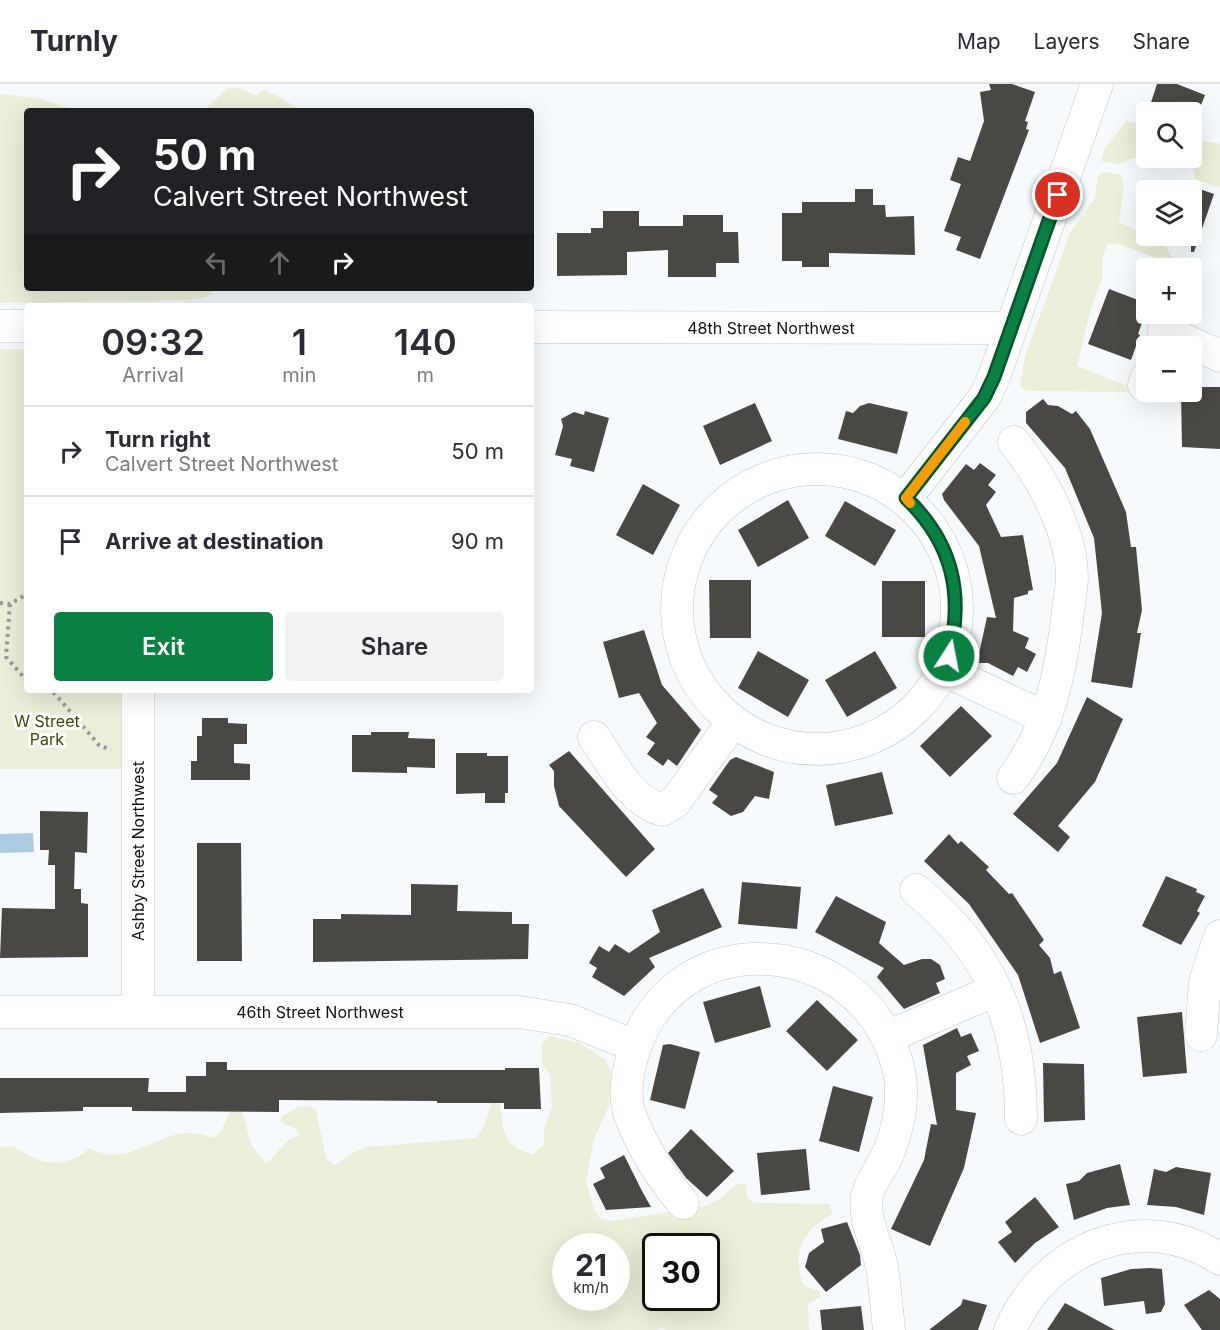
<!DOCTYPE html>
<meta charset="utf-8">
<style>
body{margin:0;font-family:Inter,sans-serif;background:#f2f2f3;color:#2b2b33;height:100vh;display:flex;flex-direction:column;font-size:22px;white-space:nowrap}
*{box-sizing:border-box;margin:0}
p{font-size:20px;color:#7c7c81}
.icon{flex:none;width:33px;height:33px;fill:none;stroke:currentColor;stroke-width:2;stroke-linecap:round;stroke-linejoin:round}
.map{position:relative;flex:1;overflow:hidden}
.panel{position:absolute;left:24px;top:219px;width:510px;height:390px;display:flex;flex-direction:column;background:#fff;border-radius:6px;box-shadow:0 6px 24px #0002}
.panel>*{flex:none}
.guide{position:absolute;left:24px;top:24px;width:510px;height:183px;border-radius:6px;box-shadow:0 6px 24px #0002;background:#202124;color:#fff;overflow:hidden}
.fabs{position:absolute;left:1136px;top:18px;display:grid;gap:12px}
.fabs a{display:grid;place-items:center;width:66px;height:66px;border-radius:6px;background:#fff;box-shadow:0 6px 24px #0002;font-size:30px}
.speed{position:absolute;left:552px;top:1149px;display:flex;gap:12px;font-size:30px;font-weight:700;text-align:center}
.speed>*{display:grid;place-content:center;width:78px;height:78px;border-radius:50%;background:#fff;box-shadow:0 6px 24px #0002;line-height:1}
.speed small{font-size:15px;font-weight:400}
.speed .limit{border:3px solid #111;border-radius:9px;background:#fff;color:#111}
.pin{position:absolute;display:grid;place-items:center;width:51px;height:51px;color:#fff;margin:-26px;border:3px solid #fff;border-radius:50%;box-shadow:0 2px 6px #0007}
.me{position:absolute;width:66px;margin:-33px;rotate:11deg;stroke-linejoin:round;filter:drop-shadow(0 0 4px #0008)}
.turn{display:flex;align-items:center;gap:21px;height:126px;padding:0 30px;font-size:27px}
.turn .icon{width:78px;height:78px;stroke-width:2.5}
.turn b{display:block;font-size:42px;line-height:51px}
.lanes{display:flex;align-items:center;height:57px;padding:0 30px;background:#0003;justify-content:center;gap:30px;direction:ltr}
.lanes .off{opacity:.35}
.eta{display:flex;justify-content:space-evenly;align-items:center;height:102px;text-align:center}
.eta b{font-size:36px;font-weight:600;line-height:42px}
.button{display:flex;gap:12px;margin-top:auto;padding:12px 30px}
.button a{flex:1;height:69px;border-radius:6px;background:#0b8043;color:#fff;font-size:24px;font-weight:600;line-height:69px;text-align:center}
.button a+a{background:#f2f2f3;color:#2b2b33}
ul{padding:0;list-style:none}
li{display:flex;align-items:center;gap:18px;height:90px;padding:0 30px;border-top:2px solid #e1e1e2}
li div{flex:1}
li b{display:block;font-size:22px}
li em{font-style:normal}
header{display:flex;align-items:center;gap:36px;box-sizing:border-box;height:84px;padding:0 30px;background:#fff;border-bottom:2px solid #e1e1e2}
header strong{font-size:28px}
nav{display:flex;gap:33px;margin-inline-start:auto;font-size:21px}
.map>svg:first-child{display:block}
.green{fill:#ebeed9;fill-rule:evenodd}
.water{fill:#abcce1}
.building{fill:#4a4845}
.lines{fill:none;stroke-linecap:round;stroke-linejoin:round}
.minor-casing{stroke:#c2c5c8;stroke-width:33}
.path{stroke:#96999b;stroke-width:4;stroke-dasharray:3 4.5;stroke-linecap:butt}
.minor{stroke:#fff;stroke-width:32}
.route-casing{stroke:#07532c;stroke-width:15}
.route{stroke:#0b8043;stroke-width:10}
.slow{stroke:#f59e0b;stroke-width:10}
.labels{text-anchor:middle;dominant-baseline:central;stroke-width:6;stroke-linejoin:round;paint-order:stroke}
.street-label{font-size:16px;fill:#111213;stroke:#fff}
.park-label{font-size:16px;fill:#3d430b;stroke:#fff}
</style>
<header>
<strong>Turnly</strong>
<nav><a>Map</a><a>Layers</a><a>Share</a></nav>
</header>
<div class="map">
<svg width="1220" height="1246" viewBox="0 0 1220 1246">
<rect width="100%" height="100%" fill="#f6fafd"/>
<path class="green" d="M228,4H240L257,12L264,5L304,27H203Z
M0,10L36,14L80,27H27V204H218C210,214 199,215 186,216L0,219Z
M1126,37L1146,42V70L1118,80L1101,77L1105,64Z
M1191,55L1220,60V104L1195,95L1194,86L1190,83L1160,74H1191Z
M1104,88L1121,91L1124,104L1119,138L1164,160L1173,175L1171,179L1167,178L1116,159L1107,161L1103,171L1102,194L1090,228L1077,282L1128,302V308L1026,307L1020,302L1025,273L1070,149L1095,114L1098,91Z
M0,265H27V606H121V685H0Z
M550,952L579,959L606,976L611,988L609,1022L594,1055L586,1098L594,1125L600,1134L611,1137L706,1122L721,1114L737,1099L746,1101L747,1114L755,1119L829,1120L833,1130C803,1145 791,1169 804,1202L819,1207L820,1213L808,1220L809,1246H667L662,1244L654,1246H0V1063C17,1060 22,1069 36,1075C56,1083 74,1078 90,1064C120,1082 148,1058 178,1050C190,1047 202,1050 214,1054L221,1047L231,1025L240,1022L252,1062L266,1079C282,1068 278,1059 300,1051L296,1045L281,1038V1033L298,1023L311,1022L316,1026L326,1075L335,1081L354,1068L367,1063L476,1054L484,1043L491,1020L496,1018L500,1021C504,1047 502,1063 533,1070L544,1061V1045L552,1023L550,992L542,979V959ZM566,1162H616V1214H566ZM656,1162H706V1214H656Z"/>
<path class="water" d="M33,749L34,768L0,769V750Z"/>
<path class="building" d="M989,0H1012L1035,8L1025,37L1028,38L1026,45L1029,46L980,175L956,166L961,153L944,147L961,100L950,96L958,73L970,77L984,37L980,8L991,6Z
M1157,0H1177L1205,11L1196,34L1191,32V28H1148Z
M1191,102L1214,110L1194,168H1191Z
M855,105H873V121H885L886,133L914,132L915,171L829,169V183H802V177H782V129H802V118H855Z
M603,127H639V142H683V131H723V148H738L739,179H716V193H668V166L627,168V191L557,192V149H591V144H603Z
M1109,205L1146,219V228L1138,250L1140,251L1131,276L1088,260Z
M1191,303H1220V365L1182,363L1181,308H1191Z
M1043,315L1048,321L1058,322L1072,330L1076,327L1090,345L1126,428L1131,463H1136L1142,526L1137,549H1141L1132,604L1091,598L1102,529L1094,454L1065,384L1026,339V328Z
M755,319L772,357L720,381L703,342Z
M869,319L908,328L897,370L838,355L846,327L853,329L860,322Z
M585,327L609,334L594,388L570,382L572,375L555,371L563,342L561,335L574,328L584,331Z
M980,379L996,391L988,401L996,408L986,421L1001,453L1023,451L1033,506L1028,507V510L1014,514L1013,547L1029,554L1025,564L1036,570L1027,588L1018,583L1013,592L988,579H977L987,533L996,534L979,462L944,416L942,410L966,380L974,386Z
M643,400L680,421L653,471L616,451Z
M788,416L809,454L758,483L738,446Z
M845,417L896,446L875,482L825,452Z
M709,496H751V554H710Z
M882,497H925V553H882Z
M644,546L662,601L701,646L677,682L668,675L663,682L647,670L655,659L646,653L657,639L639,609L619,614L603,558Z
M758,567L809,596L788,633L738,604Z
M875,567L897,604L847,633L825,596Z
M1087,613L1123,635L1095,698L1058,742L1070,753L1058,768L1013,730L1057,679Z
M961,622L992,652L950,693L920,662Z
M202,634H228V639L247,640V660H234V679L250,680V696H191V677H197V652H202Z
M371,648H409L408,654L435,655V684L407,683V689L352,688V651H371Z
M569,667L655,765L626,793L559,722L554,702V687L549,681Z
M456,669H487V672H508V709H505V719H485V709L456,710Z
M736,673L774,688L769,715L755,712L743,728L731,732L712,719L718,712L709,706L730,676Z
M882,688L893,730L835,742L826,701Z
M40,727L88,728L87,769L75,768L74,805H81V819L88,820V873L0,874L2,824L55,825V781H48L49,766H40Z
M949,750L958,760L961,757L989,783L986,786L1009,810L1012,809L1044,856L1039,861L1050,874L1054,890L1061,887L1080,944L1040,959L1018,891L969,820L924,777Z
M197,759H241L242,877H197Z
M1166,792L1197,805L1196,808L1205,812L1197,827L1200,829L1181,861L1142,842Z
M742,798L801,803L797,845L738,840Z
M411,800L458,801L457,827L512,828V840H529L528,875L313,878V835H341V830L411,831Z
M703,804L722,843L649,874L655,883L624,912L592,893L597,884L589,879L599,862L609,868L615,860L629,869L660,848L652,826Z
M836,812L886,838L879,859L904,881L922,875H931L940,881L945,895L936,899L940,909L904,925L877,893L884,884L815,848Z
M760,902L771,943L715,959L703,918Z
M817,916L858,956L827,987L786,947Z
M1182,928L1187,989L1143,993L1137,933Z
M957,944L961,953L971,949L979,967L967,972L971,981L956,989V1026L976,1029L964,1084L930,1162L891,1145L924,1076L931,1040L937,1041L923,961Z
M670,960L700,968L685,1025L650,1016L663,961Z
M206,978H227V986H505V984H539L541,1025H504V1019H437V1017L279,1016V1028L132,1027V1023H83V1027L0,1029V994H149L148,1008H186V992H206Z
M1043,979L1084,980L1085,1036L1044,1038Z
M833,1002L873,1013L859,1068L819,1057Z
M691,1045L734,1087L707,1113L686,1094L668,1069Z
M806,1065L810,1106L761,1111L757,1069Z
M624,1071L642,1107L651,1123L606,1126L593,1100L605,1094L600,1084Z
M1120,1080L1130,1121L1107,1124L1074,1136L1066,1100L1079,1097L1087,1089Z
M1176,1083L1211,1089L1204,1131L1176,1123L1147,1121L1154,1085L1166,1088Z
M1035,1113L1059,1143L1035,1159L1015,1179L998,1158L1012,1148L1005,1138Z
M847,1138L860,1171L861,1181L826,1208L805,1183L809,1169L824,1158L821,1145Z
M1150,1184L1162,1185L1165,1220L1161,1228L1146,1230L1144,1217L1104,1222L1101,1194L1131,1185Z
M1209,1206L1220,1215V1246H1202L1184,1221Z
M963,1215L987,1221L978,1246H929L961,1221Z
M1065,1219L1115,1246H1047Z
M861,1222L864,1246H822L820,1226Z"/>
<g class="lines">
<defs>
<path id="minor" d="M0,242H27
M531,243L1010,244
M1164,247L1220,272
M1144,301L1146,295
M677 525a140 140 0 1 1 280 0a140 140 0 1 1-280 0Z
M906,414L984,314L994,293L1097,0
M944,586L1046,634
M594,653C613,680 629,716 662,726L675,718L733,638
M1013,694C1050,644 1061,587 1068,527C1071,507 1074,492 1070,472C1062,430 1040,392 1014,358
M916,806C991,867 1021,940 1021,1035
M0,928H519L570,936L635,962
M138,928V606
M1201,951L1205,898L1220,852
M887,953L996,906
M683,1119C660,1092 643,1065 630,1031C624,1015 627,992 631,977C666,837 857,844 897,979C906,1010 899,1047 885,1076C879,1088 870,1098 867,1112C863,1136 877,1159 882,1183C885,1204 887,1225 889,1246
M1010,1246C1045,1164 1142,1123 1220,1175"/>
</defs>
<use href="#minor" class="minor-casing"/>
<path class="path" d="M0,519L10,520L27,510
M10,520L6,573L27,597
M46,606L55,610L99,661L111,666"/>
<use href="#minor" class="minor"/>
</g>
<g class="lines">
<defs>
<path id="route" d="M949,572C964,510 953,459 906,414L984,314L994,293L1058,111"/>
</defs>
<use href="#route" class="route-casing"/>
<use href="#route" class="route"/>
<path class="slow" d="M910,419L906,414L965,338"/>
</g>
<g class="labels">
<g class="street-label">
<text x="771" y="244">48th Street Northwest</text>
<text transform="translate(138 767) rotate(-90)">Ashby Street Northwest</text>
<text x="320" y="928">46th Street Northwest</text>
</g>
<g class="park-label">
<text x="47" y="637">W Street<tspan x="47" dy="18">Park</tspan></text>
</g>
</g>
</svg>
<div class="fabs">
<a><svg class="icon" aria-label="search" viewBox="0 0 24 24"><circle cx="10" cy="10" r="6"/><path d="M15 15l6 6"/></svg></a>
<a><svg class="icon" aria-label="layers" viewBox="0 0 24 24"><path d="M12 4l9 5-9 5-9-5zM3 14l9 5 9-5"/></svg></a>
<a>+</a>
<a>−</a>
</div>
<div class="speed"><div>21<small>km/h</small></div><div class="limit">30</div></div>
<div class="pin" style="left:1058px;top:111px;background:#d93025"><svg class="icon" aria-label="arrive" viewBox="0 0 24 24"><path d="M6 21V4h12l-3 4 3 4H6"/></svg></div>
<svg class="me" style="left:949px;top:572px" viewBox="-20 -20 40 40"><circle r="17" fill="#0b8043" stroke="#fff" stroke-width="3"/><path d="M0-11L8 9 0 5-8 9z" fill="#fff"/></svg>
<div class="guide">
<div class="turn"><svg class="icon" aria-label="right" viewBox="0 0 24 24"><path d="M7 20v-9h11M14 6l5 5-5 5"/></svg><div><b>50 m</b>Calvert Street Northwest</div></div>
<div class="lanes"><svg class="icon off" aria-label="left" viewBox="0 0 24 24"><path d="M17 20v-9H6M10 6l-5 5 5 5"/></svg><svg class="icon off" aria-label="ahead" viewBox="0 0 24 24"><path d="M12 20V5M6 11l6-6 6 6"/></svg><svg class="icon" aria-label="right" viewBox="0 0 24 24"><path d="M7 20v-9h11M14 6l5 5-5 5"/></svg></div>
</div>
<section class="panel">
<div class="eta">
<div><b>09:32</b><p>Arrival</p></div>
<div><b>1</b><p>min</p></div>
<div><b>140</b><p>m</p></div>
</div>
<ul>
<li><svg class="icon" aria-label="right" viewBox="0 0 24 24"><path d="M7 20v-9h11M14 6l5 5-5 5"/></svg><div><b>Turn right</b><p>Calvert Street Northwest</p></div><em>50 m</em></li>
<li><svg class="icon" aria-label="arrive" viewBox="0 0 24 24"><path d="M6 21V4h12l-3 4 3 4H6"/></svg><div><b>Arrive at destination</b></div><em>90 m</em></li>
</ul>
<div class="button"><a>Exit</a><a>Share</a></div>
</section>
</div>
